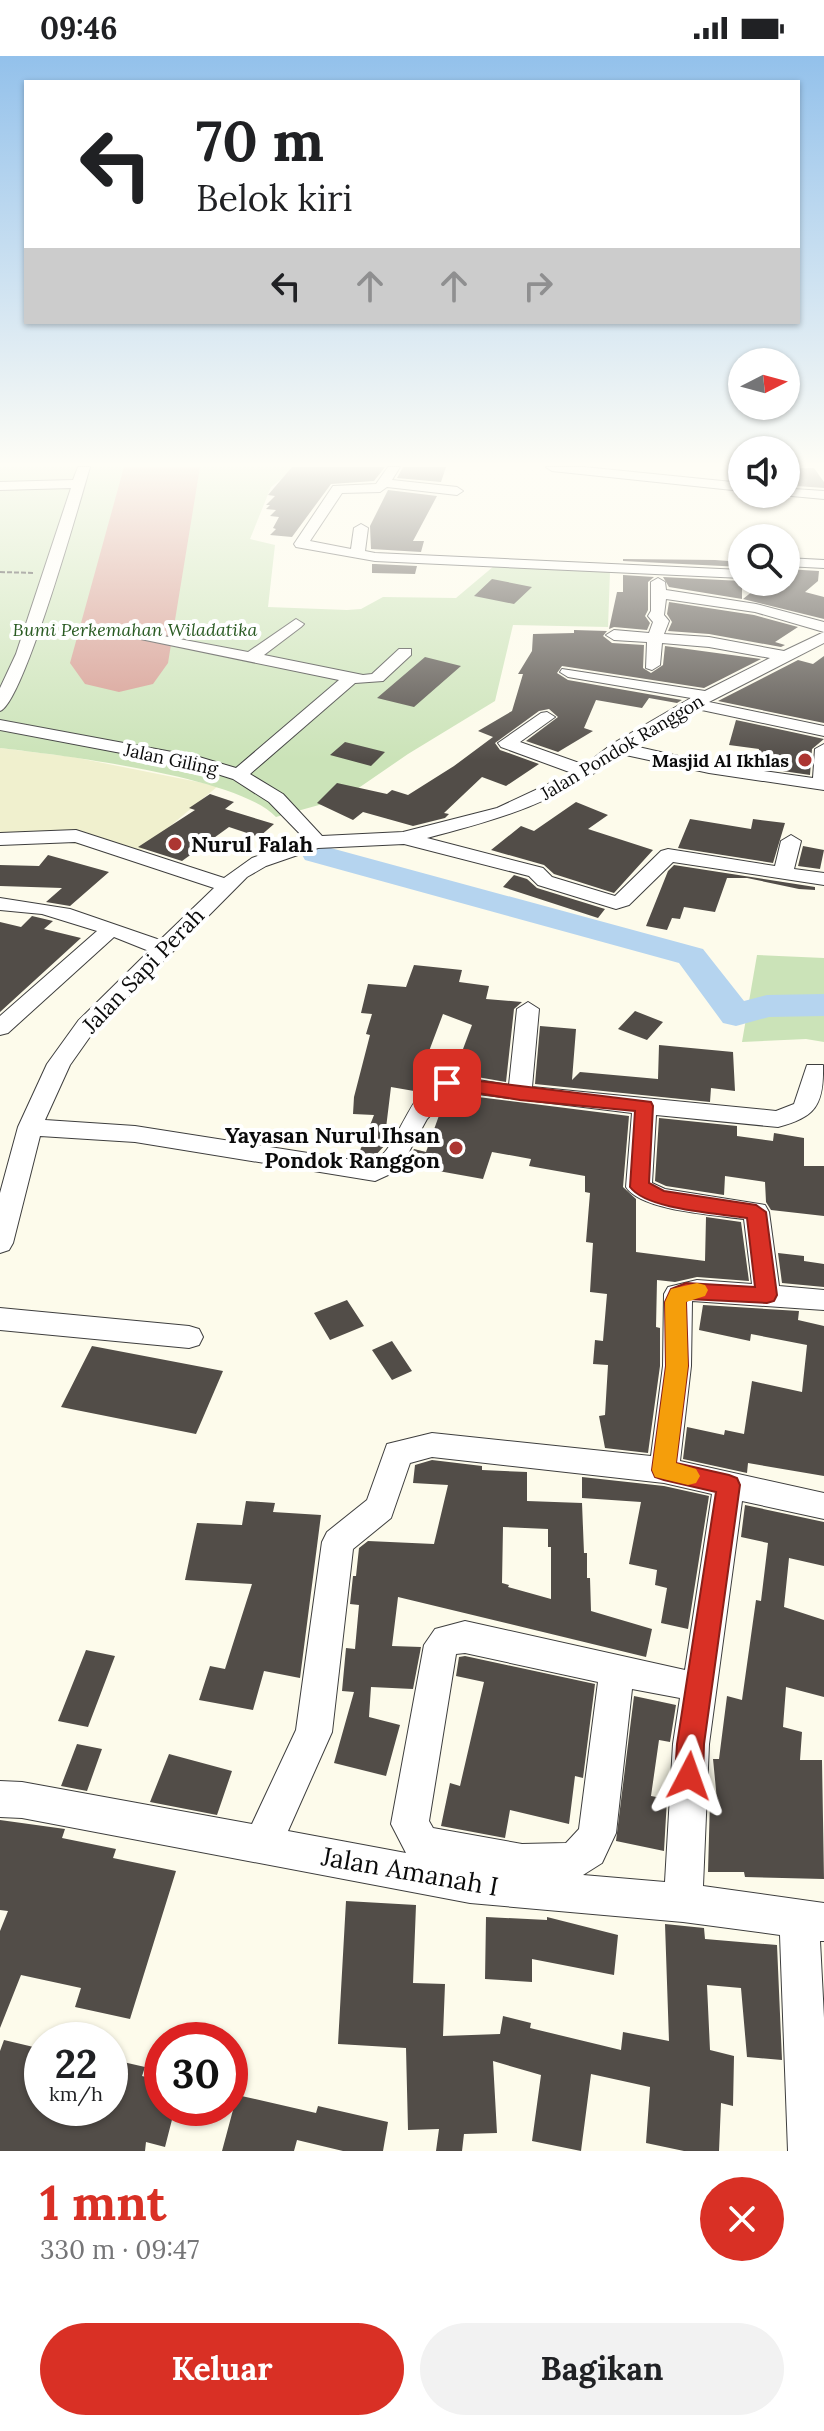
<!DOCTYPE html>
<html lang="id">
<meta charset="utf-8">
<style>
body{margin:0;font-family:Lora,serif;background:#f2f2f2;color:#202124;height:100vh;display:flex;flex-direction:column;font-size:30px;white-space:nowrap}
*{box-sizing:border-box;margin:0}
p{font-size:26px;color:#757577}
.icon{flex:none;width:44px;height:44px;fill:none;stroke:currentColor;stroke-width:2;stroke-linecap:round;stroke-linejoin:round}
.map{position:relative;height:2095px;overflow:hidden}
.side{display:flex;flex-direction:column;background:#fff;flex:1}
.side>*{flex:none}
.guide{position:absolute;left:24px;top:24px;width:776px;height:244px;border-radius:0px;box-shadow:0 2px 6px #0004;background:#fff;color:#202124;overflow:hidden}
.needle{width:52px;rotate:84deg}
.controls{position:absolute;left:728px;top:292px;display:grid;gap:16px}
.controls a{display:grid;place-items:center;width:72px;height:72px;border-radius:50%;background:#fff;box-shadow:0 2px 6px #0004;font-size:40px}
.speed{position:absolute;left:24px;top:1966px;display:flex;gap:16px;font-size:40px;font-weight:700;text-align:center}
.speed>*{display:grid;place-content:center;width:104px;height:104px;border-radius:50%;background:#fff;box-shadow:0 2px 6px #0004;line-height:1}
.speed small{font-size:20px;font-weight:400}
.speed .limit{border:12px solid #d22;background:#fff;color:#111}
.pin{position:absolute;display:grid;place-items:center;width:68px;height:68px;color:#fff;margin:-34px;border-radius:16px;box-shadow:0 4px 12px #0006}
.me{position:absolute;width:88px;margin:-44px;rotate:4deg;stroke-linejoin:round;filter:drop-shadow(0 0 6px #0008)}
.turn{display:flex;align-items:center;gap:28px;height:168px;padding:0 40px;font-size:36px}
.turn .icon{width:104px;height:104px;stroke-width:2.5}
.turn b{display:block;font-size:56px;line-height:68px}
.lanes{display:flex;align-items:center;height:76px;padding:0 40px;background:#0003;justify-content:center;gap:40px;direction:ltr}
.lanes .off{opacity:.35}
.round{display:grid;place-items:center;flex:none;width:84px;height:84px;border-radius:42px;background:#f2f2f2}
.summary{display:flex;align-items:center;justify-content:space-between;height:136px;padding:0 40px}
h1{font-size:48px;font-weight:700;line-height:60px;color:#d93025}
.primary-button{display:flex;gap:16px;margin-top:auto;padding:16px 40px}
.primary-button a{flex:1;height:92px;border-radius:48px;background:#d93025;color:#fff;font-size:32px;font-weight:700;line-height:92px;text-align:center}
.primary-button a+a{background:#f2f2f2;color:#202124}
.status{display:flex;justify-content:space-between;align-items:center;height:56px;padding:0 40px;background:#fff;direction:ltr}
.status svg{height:22px;fill:currentColor}
.map>svg:first-child{display:block}
.farmland{fill:#f0f0ce}
.green{fill:#cbe3b8}
.lines{fill:none;stroke-linecap:round;stroke-linejoin:round}
.river{fill:#b5d4ef;fill-rule:evenodd}
.runway{fill:#d4988e;fill-rule:evenodd}
.building{fill:#524d48;fill-rule:evenodd}
.minor-casing{stroke:#3e3e3e;stroke-width:2}
.path{stroke:#2d2d2d;stroke-width:2;stroke-dasharray:5 2;stroke-linecap:butt}
.minor{fill:#fff;fill-rule:evenodd}
.route{fill:#d93025;stroke:#8d1f18;stroke-width:2}
.slow{fill:#f59e0b}
.poi-dot{fill:#ac3632;stroke:#fff;stroke-width:3}
.labels{text-anchor:middle;dominant-baseline:central;stroke-width:8;stroke-linejoin:round;paint-order:stroke}
.far-park-label{font-size:18px;font-style:italic;fill:#2a5b23;stroke:#fff}
.far-street-label{font-size:18px;fill:#0b0b0b;stroke:#fff}
.far-poi-label{font-size:18px;font-weight:bold;fill:#0b0b0b;stroke:#fff;text-anchor:end}
.poi-label{font-size:22px;font-weight:bold;fill:#0b0b0b;stroke:#fff;text-anchor:start}
.street-label{font-size:22px;fill:#0b0b0b;stroke:#fff}
.near-street-label{font-size:26px;fill:#0b0b0b;stroke:#fff}
</style>
<div class="status"><b>09:46</b><svg viewBox="0 0 49 12"><path d="M0 12V9h3v3zM5 12V6h3v6zM10 12V3h3v9zM15 12V0h3v12zM26 1h20v11H26zM47 4h2v5h-2z"/></svg></div>
<div class="map">
<svg width="824" height="2095" viewBox="0 0 824 2095">
<rect width="100%" height="100%" fill="#fdfbeb"/>
<path class="farmland" d="M0,692L73,701L218,730L132,802L65,785L0,789Z"/>
<path class="green" d="M0,411H291L289,417L271,431L250,483L275,489L268,551L347,554L361,553L383,541L456,542L494,510L610,516L608,571L513,569L495,645L408,698L344,742L276,761C237,720 60,699 0,692Z
M757,899L824,902V986L806,983L742,986Z"/>
<g class="lines">
<path class="river" d="M316,788L703,893L744,945L767,939L824,938V960L769,961L736,970L723,967L679,907L305,804L301,797L305,790Z"/>
<path class="runway" d="M124,411H200L168,607L153,628L119,636L85,628L70,607Z"/>
</g>
<path class="building" d="M292,411H385L374,425L331,428L292,481L270,479L276,473L273,472L279,461L270,460L276,454L266,453L270,449H266L275,440L268,439Z
M403,411H446L441,426L397,422Z
M795,412H814L824,426V432L797,430Z
M388,434L437,440L413,485H424L421,496L371,493L370,470Z
M623,503L715,504L742,506V511L623,505Z
M372,508H375L417,510L415,518L372,517Z
M786,513L819,515L818,525L805,536L824,541V563L743,543L764,526H786Z
M623,519L654,521L648,526V554L645,560L650,567L647,574L614,571L609,573L617,536H623Z
M663,521L742,525V543L669,531Z
M492,523L532,531L514,548L474,540Z
M669,546L754,559L798,571L775,586L785,589L781,591L709,578L668,575L672,566L667,558Z
M574,574L607,575L603,580L612,587L644,589L643,612L651,617L663,609L665,590L761,603L704,632L562,610L557,617L568,624L682,644L677,647L649,642L642,652L596,644L584,672L593,675L558,696L526,685L558,661L549,653L539,655L495,687L500,694L539,708L506,730L482,721L444,757L449,758L445,762L413,770L363,756L353,764L317,747L337,727L387,738L392,734L408,739L454,710L493,681L478,675L512,655L523,618H518L532,595L533,578L574,577Z
M824,600V667L718,645L798,604L813,608Z
M425,601L461,610L414,651L377,642Z
M736,664L824,683L812,693L810,719L755,711L759,693L729,689Z
M345,686L385,696L371,710L330,699Z
M210,738L234,746L225,753L274,768L259,781L229,771L182,805L138,791L195,754L189,752Z
M576,746L608,759L588,773L653,794L614,837L554,818L544,809L491,794L521,770L534,775Z
M690,763L751,773L753,763L785,767L773,807L678,792Z
M803,790L824,794L820,813L798,810Z
M48,799L109,816L70,850L46,846L62,832L0,830V809L39,810Z
M674,809L815,831V834L799,833L747,822H727L715,856L684,851L680,863L672,862L667,874L646,870L668,815Z
M514,819L527,823L537,832L605,853L598,862L503,831Z
M32,860L53,865L44,873L81,882L0,956V866L21,871Z
M414,909L462,914L459,926L489,930L486,943L522,946L514,953L506,1026L454,1017L472,969L443,958L414,1035L391,1031L386,1072L396,1074L388,1086L371,1104L357,1102L374,1059L353,1058L354,1041L370,979L366,978L372,958L361,957L368,928L406,931Z
M635,955L663,966L647,984L618,973Z
M540,970L576,973L572,1024L580,1016L658,1023L659,989L733,996L735,1035L711,1032L710,1046L535,1028Z
M454,1038L629,1060L623,1131L636,1143V1196L705,1205L706,1161L741,1166L749,1225L697,1221L675,1226L657,1224L656,1271L660,1272V1310L648,1397L605,1392L599,1360L605,1359L608,1309L593,1308L595,1284L603,1285L607,1238L590,1236L593,1187L586,1186L590,1137L585,1136V1120L529,1110L531,1103L492,1096L483,1123L405,1109L414,1093L426,1096L442,1051Z
M659,1062L737,1070V1080L773,1085L774,1077L804,1082V1110H824V1160L771,1154L766,1146L765,1126L725,1120L724,1139L666,1130L655,1125Z
M778,1197L804,1200V1205L824,1208V1231L782,1227Z
M347,1244L364,1270L330,1284L314,1257Z
M703,1249L799,1255L798,1264L824,1270V1420L748,1407L747,1417L683,1403L687,1371L724,1379L725,1374L744,1378L752,1325L802,1336L807,1289L751,1278L750,1285L699,1274Z
M392,1285L412,1315L392,1324L372,1294Z
M92,1290L223,1315L196,1378L61,1351Z
M432,1404L482,1410V1414L527,1416V1445L582,1447L584,1497H587V1522H590L591,1555L652,1573L646,1601L398,1541L392,1590L421,1591L413,1633L371,1631L369,1661L400,1669L386,1720L334,1707L354,1636L342,1635L346,1592L355,1593L359,1549L350,1548L353,1520H356L359,1492L368,1485L434,1488L448,1429L413,1427L415,1409ZM503,1471L548,1473V1491H551V1543L508,1531L509,1529L502,1527Z
M582,1421L664,1430L709,1440L688,1573L661,1567L667,1532L655,1529L657,1514L629,1508L641,1446L582,1442Z
M246,1445L275,1447L273,1456L321,1459L300,1622L264,1615L253,1654L199,1644L210,1610L225,1613L252,1528L185,1524L197,1467L242,1469Z
M745,1449L824,1466V1510L789,1502L784,1551L824,1564V1641L786,1631L783,1671L802,1676L800,1704H822L824,1823L745,1821L744,1816H708L710,1744H717L713,1703H719L727,1640L742,1644L756,1544L761,1545L768,1487L741,1481Z
M86,1594L115,1600L88,1671L58,1665Z
M465,1600L595,1628L583,1722L575,1720L569,1768L510,1754L505,1782L441,1770L450,1727L460,1730L484,1626L456,1620L459,1601Z
M634,1640L676,1649L670,1686L659,1684L651,1740L667,1743L664,1795L616,1785Z
M77,1688L102,1693L87,1735L61,1730Z
M169,1698L232,1715L217,1759L150,1746Z
M0,1764L65,1773L62,1782L116,1793L113,1802L176,1815L130,1963L75,1951L81,1932L21,1919L0,1972V1875L8,1855L0,1854Z
M346,1845L416,1849L413,1927L445,1928L443,1980L500,1978L503,1960L531,1967L530,1972L621,1994L623,1976L669,1985L665,1868L704,1872L705,1883L777,1889L782,2004L747,2001L741,1932L707,1929L710,1994L734,2000L733,2050L721,2047L719,2095H684L646,2087L650,2031L591,2018L581,2095L532,2085L541,2019L493,2005L497,2077L464,2078L462,2095H436L439,2073L408,2074L406,1992L338,1988Z
M486,1861L547,1864V1861L618,1879L614,1919L532,1903V1926L485,1923Z
M4,1984L42,1993V2052H110V2003L145,2011L142,2020L162,2025V2052H175L165,2091L146,2086L145,2095H0V1995Z
M237,2039L316,2057L318,2050L388,2066L383,2095H343L297,2084L294,2095H222Z"/>
<g class="lines">
<defs>
<path id="minor" d="M78,411H90C80,445 23,649 0,655V632L16,598L71,432L0,434V426L73,424Z
M388,411H400L392,424L457,431L463,435L457,439L387,431L380,436L342,437L310,485L351,493L354,472L361,468L368,472L365,495L375,497L742,514V522L375,505L296,491L294,488L333,430L376,428Z
M546,411H584L742,427V435L552,415Z
M786,411H792L794,433L824,435V443L781,439L786,438Z
M786,502L824,504V512L786,510Z
M658,522L665,526L666,534L756,548L824,566V576L755,556L666,543L664,559L669,565L664,578L709,581L784,595L824,576V587L709,646L824,670V680L697,653L634,690L709,707L813,722L815,693L824,688V734L709,717L621,698C560,746 500,763 427,782L543,812L552,821L615,840L661,795L668,793L775,810L781,785L791,779L801,785L794,813L824,817V829L673,806L629,849L616,853L538,829L529,820L404,788L318,792L266,810L247,821L94,975L70,1009L45,1064L135,1070L372,1107C402,1091 407,1030 447,1019L509,1029L517,953L528,946L539,953L532,1031L776,1055L794,1048L807,1009H823C824,1050 815,1061 778,1071L656,1059L652,1127L665,1133L765,1149L769,1156L779,1230L824,1234V1254L692,1245L691,1310L680,1405L824,1437V1463L742,1445L709,1688L703,1830L824,1847V1885H820L824,1962V2095H788L780,1879L683,1866L470,1847L22,1762L0,1761V1725L22,1726L252,1768L296,1674L322,1486L327,1476L367,1444L387,1388L432,1377L651,1400L663,1310L664,1238L668,1231L697,1224L752,1228L744,1163C716,1159 641,1155 626,1131L632,1057L453,1035L427,1063L399,1114L375,1125L135,1086L40,1080L13,1187L9,1194L0,1197V1137L18,1071L47,1008L78,965L149,895L114,881L8,977L0,979V960L97,875L42,858L0,854V842L70,853L160,884L214,832L75,786L0,789V777L76,774L224,822L252,802L305,783L269,746L233,723L195,711L0,674V664L199,701L236,712L339,624L126,580L121,578V572L248,596L296,563L304,568L301,571L264,599L363,619L372,618L399,593H411V599L383,625L355,627L250,718L283,738L322,780L403,776L497,752L572,717L501,691L498,687L541,657L547,656L555,661L520,686L585,709L612,688L691,642L568,621L560,616L562,613L705,635L770,602L709,591L662,587L660,609L652,614L646,612L647,586L614,584L606,579L614,574L649,577L653,566L648,560L651,555V526ZM432,1401L664,1427L712,1438L685,1614L465,1565L435,1573L424,1589L391,1768L406,1797L288,1775L332,1676L353,1493L391,1462L410,1407ZM465,1597L598,1626L579,1773L566,1787L522,1788L433,1772L429,1765L456,1598ZM632,1633L680,1642L673,1688L665,1826L583,1819L602,1807L616,1777Z
M0,1252L189,1270L199,1273L203,1281L199,1289L189,1292L0,1274Z"/>
</defs>
<use href="#minor" class="minor-casing"/>
<path class="path" d="M0,516L34,517"/>
<use href="#minor" class="minor"/>
</g>
<linearGradient id="sky" x2="0" y2="1"><stop stop-color="#93c1eb"/><stop offset="0.58" stop-color="#fefdf6"/><stop offset="1" stop-color="#fefdf6" stop-opacity="0"/></linearGradient>
<rect width="824" height="704" fill="url(#sky)"/>
<path class="route" d="M447,1021L651,1046L653,1050L649,1127L664,1135L756,1149L766,1156L777,1239L774,1245L767,1247L688,1243L686,1246L688,1310L676,1407L729,1419L737,1422L740,1429L704,1688L703,1720L699,1730L689,1734L679,1730L675,1720L677,1688L716,1436L664,1424L655,1421L652,1414L666,1310L665,1246L671,1233L686,1227L755,1231L747,1162C718,1157 647,1154 630,1131L635,1055L520,1044L440,1031L438,1027L440,1023Z"/>
<path class="slow" d="M697,1227L705,1229L708,1234L705,1240L686,1246L688,1310L676,1407L696,1413L700,1420L696,1427L688,1429L655,1421L652,1414L666,1310L665,1246L671,1233Z"/>
<g class="poi-dot">
<circle cx="805" cy="704" r="8"/>
<circle cx="175" cy="788" r="8"/>
<circle cx="456" cy="1092" r="8"/>
</g>
<g class="labels">
<g class="far-park-label">
<text x="135" y="573">Bumi Perkemahan Wiladatika</text>
</g>
<g class="far-street-label">
<text transform="translate(622 691) rotate(-31)">Jalan Pondok Ranggon</text>
<text transform="translate(171 703) rotate(12)">Jalan Giling</text>
</g>
<g class="far-poi-label">
<text x="789" y="704">Masjid Al Ikhlas</text>
</g>
<g class="poi-label">
<text x="191" y="788">Nurul Falah</text>
<text x="440" y="1079" text-anchor="end">Yayasan Nurul Ihsan<tspan x="440" dy="25">Pondok Ranggon</tspan></text>
</g>
<g class="street-label">
<text transform="translate(143 914) rotate(-46)">Jalan Sapi Perah</text>
</g>
<g class="near-street-label">
<text transform="translate(410 1815) rotate(10)">Jalan Amanah I</text>
</g>
</g>
</svg>
<div class="controls">
<a><svg class="needle" viewBox="-14 -14 28 28"><path d="M0-13l5 13h-10z" fill="#e53935"/><path d="M0 13l5-13h-10z" fill="#757577"/></svg></a>
<a><svg class="icon" aria-label="sound" viewBox="0 0 24 24"><path d="M4 9h4l5-4v14l-5-4H4zM17 9q2 3 0 6"/></svg></a>
<a><svg class="icon" aria-label="search" viewBox="0 0 24 24"><circle cx="10" cy="10" r="6"/><path d="M15 15l6 6"/></svg></a>
</div>
<div class="speed"><div>22<small>km/h</small></div><div class="limit">30</div></div>
<div class="pin" style="left:447px;top:1027px;background:#d93025"><svg class="icon" aria-label="arrive" viewBox="0 0 24 24"><path d="M6 21V4h12l-3 4 3 4H6"/></svg></div>
<svg class="me" style="left:689px;top:1720px" viewBox="-20 -20 40 40"><path d="M0-17L14 15 0 8-14 15z" fill="#d93025" stroke="#fff" stroke-width="4"/></svg>
<div class="guide">
<div class="turn"><svg class="icon" aria-label="left" viewBox="0 0 24 24"><path d="M17 20v-9H6M10 6l-5 5 5 5"/></svg><div><b>70 m</b>Belok kiri</div></div>
<div class="lanes"><svg class="icon" aria-label="left" viewBox="0 0 24 24"><path d="M17 20v-9H6M10 6l-5 5 5 5"/></svg><svg class="icon off" aria-label="ahead" viewBox="0 0 24 24"><path d="M12 20V5M6 11l6-6 6 6"/></svg><svg class="icon off" aria-label="ahead" viewBox="0 0 24 24"><path d="M12 20V5M6 11l6-6 6 6"/></svg><svg class="icon off" aria-label="right" viewBox="0 0 24 24"><path d="M7 20v-9h11M14 6l5 5-5 5"/></svg></div>
</div>
</div>
<section class="side">
<div class="summary"><div><h1>1 mnt</h1><p>330 m · 09:47</p></div><a class="round" style="background:#d93025;color:#fff"><svg class="icon" aria-label="close" viewBox="0 0 24 24"><path d="M6 6l12 12M18 6L6 18"/></svg></a></div>
<div class="primary-button"><a>Keluar</a><a>Bagikan</a></div>
</section>
